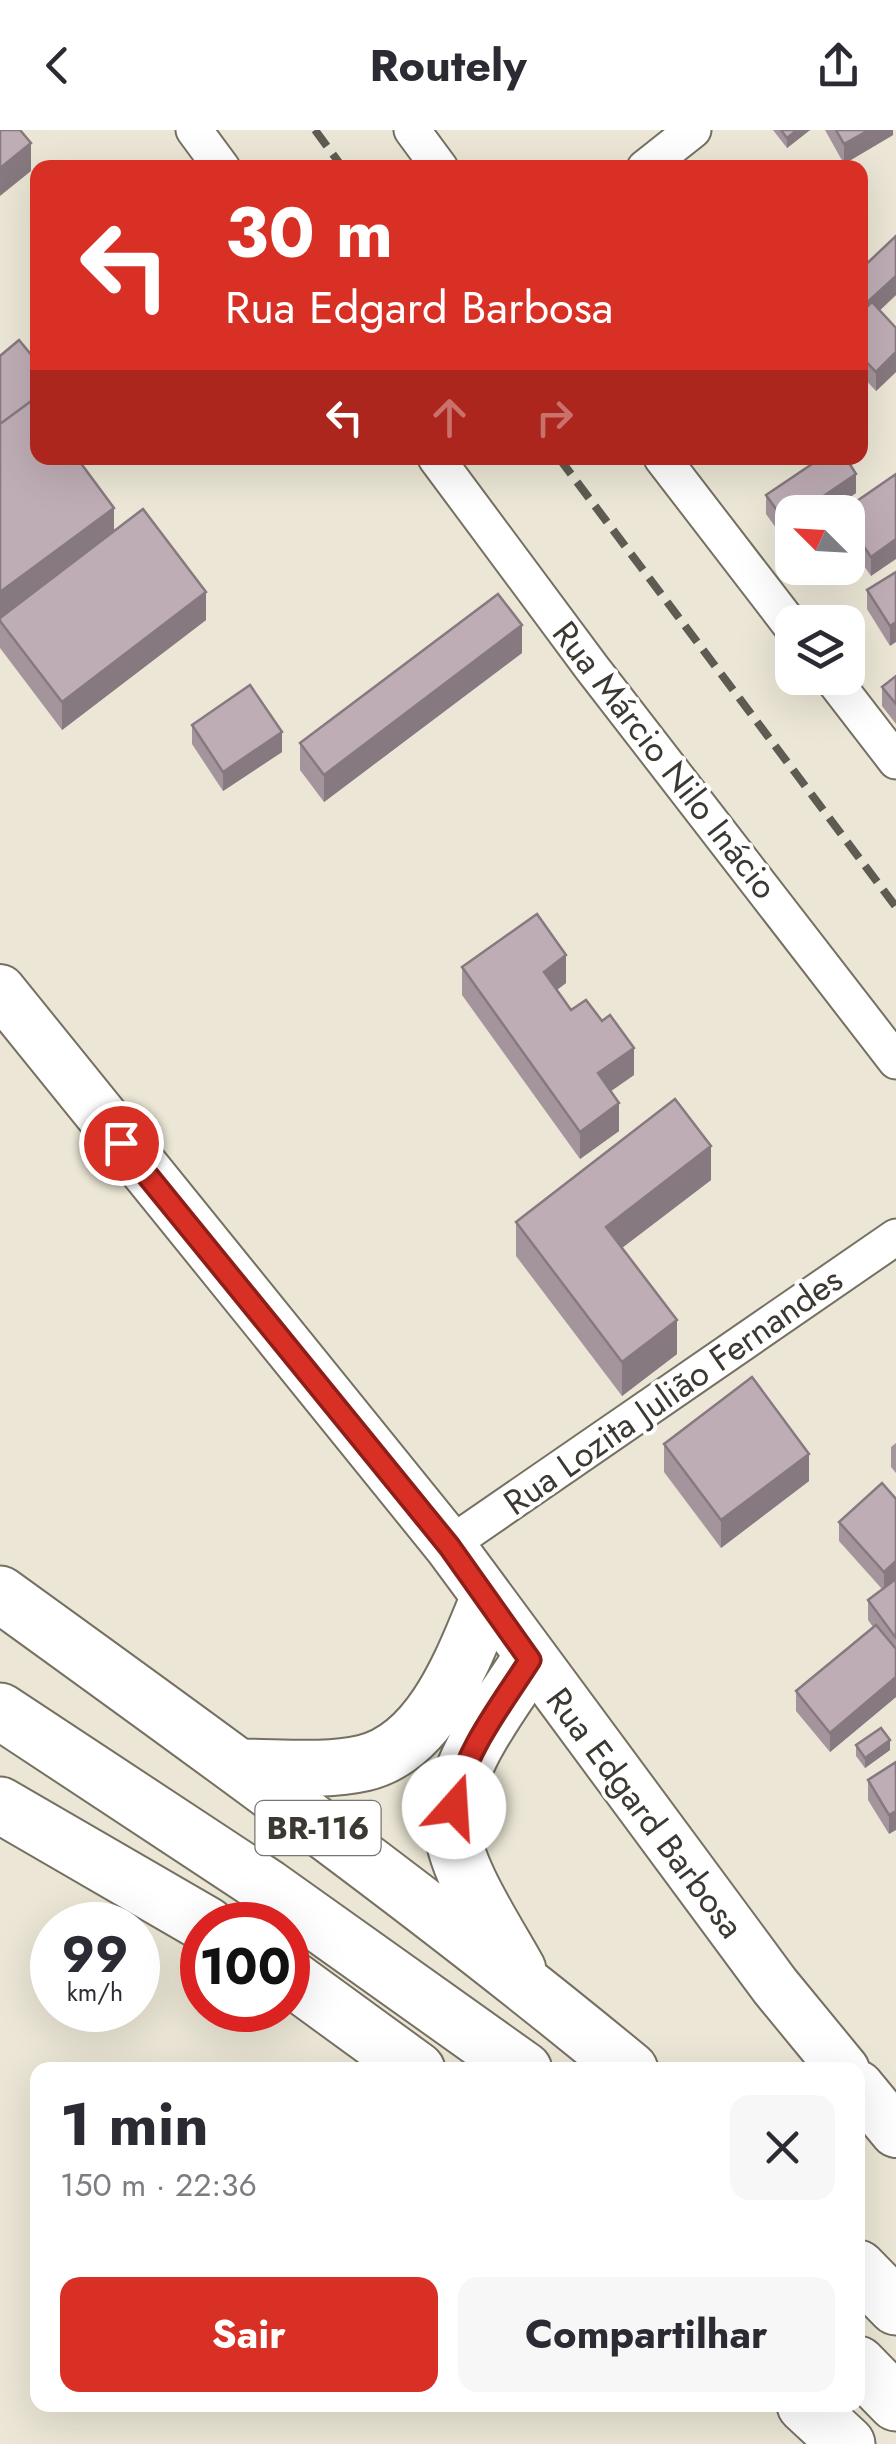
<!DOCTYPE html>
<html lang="pt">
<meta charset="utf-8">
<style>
body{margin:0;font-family:Jost,sans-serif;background:#f7f7f7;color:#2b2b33;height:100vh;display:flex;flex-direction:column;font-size:38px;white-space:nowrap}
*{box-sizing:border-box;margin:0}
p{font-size:32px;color:#7c7c81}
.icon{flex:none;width:55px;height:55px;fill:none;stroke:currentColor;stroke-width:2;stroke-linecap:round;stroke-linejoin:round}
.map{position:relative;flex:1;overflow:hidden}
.panel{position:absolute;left:30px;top:1932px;width:835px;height:350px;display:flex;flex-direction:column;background:#fff;border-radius:20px;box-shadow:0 10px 40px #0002}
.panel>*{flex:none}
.top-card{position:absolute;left:30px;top:30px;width:838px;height:305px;border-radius:20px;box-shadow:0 10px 40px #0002;background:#d93025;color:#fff;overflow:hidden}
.needle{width:65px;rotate:294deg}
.tools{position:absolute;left:775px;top:365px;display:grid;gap:20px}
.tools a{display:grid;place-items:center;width:90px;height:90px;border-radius:20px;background:#fff;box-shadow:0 10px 40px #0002;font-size:50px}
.speed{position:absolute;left:30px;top:1772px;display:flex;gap:20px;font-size:50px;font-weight:700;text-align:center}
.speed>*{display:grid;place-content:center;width:130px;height:130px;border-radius:50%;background:#fff;box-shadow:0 10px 40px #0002;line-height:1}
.speed small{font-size:25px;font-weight:400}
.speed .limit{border:15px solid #d22;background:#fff;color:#111}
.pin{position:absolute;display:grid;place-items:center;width:85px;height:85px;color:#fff;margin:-42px;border:5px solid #fff;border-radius:50%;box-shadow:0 2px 10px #0007}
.me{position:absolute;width:110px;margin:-55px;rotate:19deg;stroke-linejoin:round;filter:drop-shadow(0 0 8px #0008)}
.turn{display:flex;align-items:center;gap:35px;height:210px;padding:0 30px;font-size:45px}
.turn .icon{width:130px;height:130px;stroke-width:2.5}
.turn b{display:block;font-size:70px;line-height:85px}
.lanes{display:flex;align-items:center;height:95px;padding:0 30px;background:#0003;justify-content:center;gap:50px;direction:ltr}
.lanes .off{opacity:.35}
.round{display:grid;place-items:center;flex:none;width:105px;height:105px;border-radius:20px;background:#f7f7f7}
.head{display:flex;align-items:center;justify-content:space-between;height:170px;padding:0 30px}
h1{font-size:60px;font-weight:700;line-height:75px}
.primary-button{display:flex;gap:20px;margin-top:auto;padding:20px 30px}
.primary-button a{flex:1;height:115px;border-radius:20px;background:#d93025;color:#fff;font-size:40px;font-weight:700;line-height:115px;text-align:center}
.primary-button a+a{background:#f7f7f7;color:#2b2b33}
header{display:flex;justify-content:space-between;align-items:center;height:130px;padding:0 30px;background:#fff;font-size:45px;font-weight:700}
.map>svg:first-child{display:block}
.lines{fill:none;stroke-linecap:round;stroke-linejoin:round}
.street-casing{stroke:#757061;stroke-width:39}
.secondary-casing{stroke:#757061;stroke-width:54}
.primary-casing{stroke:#757061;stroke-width:59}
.highway-casing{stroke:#757061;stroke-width:59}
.street{stroke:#fff;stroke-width:35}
.secondary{stroke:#fff;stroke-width:50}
.primary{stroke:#fff;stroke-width:55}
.highway{stroke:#fff;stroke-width:55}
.rail{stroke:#5e5b52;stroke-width:8;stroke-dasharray:20 10;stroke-linecap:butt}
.wall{fill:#a4959c}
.shaded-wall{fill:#86797f}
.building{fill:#bfadb5;stroke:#86797f;stroke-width:2.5}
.route-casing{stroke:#8d1f18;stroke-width:25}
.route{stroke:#d93025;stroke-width:18}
.labels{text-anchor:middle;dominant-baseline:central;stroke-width:8;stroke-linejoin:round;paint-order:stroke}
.shield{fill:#fff;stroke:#767470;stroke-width:2.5}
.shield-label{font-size:32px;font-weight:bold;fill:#3b3932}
.street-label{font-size:35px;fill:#3b3932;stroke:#fff}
</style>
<header><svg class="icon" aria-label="back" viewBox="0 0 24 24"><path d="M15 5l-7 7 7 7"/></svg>Routely<svg class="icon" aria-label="share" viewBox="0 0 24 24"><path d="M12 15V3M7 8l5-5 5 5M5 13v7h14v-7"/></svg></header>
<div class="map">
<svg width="896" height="2314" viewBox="0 0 896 2314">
<rect width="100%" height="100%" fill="#ebe6d5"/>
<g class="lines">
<defs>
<path id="street" d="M194,0L222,38
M412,0L440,38
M645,38L693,0
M436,328L592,538L896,931
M662,328L792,497
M832,548L896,631
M449,1415L896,1107"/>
<path id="secondary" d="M0,860L449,1415L775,1856L844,1940
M858,1956L896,2002"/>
<path id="primary" d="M0,1675L207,1795
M288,1846L417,1940
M805,2275L847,2314"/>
<path id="highway" d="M0,1464C213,1618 427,1772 630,1940
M0,1581L267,1757L524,1940
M240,1637C280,1637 325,1642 364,1633C432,1617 463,1529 487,1472
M518,1840C498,1803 452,1736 452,1694C452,1635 500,1577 530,1530
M858,2138L896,2177
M858,2234L896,2273"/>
</defs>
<use href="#street" class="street-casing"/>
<use href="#secondary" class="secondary-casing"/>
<use href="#primary" class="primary-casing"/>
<use href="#highway" class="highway-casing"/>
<use href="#street" class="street"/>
<use href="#secondary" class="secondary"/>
<use href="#primary" class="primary"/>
<use href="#highway" class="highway"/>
<path class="rail" d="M315,0L343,38
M559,328L896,777"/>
</g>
<path class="wall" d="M773,0H810L787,18Z
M825,0H893V5L844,34Z
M896,106V165L880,180L896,198V242L876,261L860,244V140Z
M0,226L38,328L206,490L62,600L0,518Z
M896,344L871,446L848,413V382Z
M856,363L828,382H792V407L786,412L766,384V365Z
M896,442L890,516L867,479V460Z
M522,523L324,672L300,640V613Z
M896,546V594L882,576V557Z
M192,595L282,622L223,661L192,614Z
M462,837L566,853L557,860L571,880L634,945L611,961L619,1001L580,1029L462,865Z
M711,1050L622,1118L677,1224L622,1266L516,1126V1092Z
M896,1313V1343L891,1337V1317Z
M664,1314L809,1351L721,1418L664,1342Z
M896,1369V1567L830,1622L796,1581V1561L873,1497L868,1490V1470L882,1459L839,1411V1392Z
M856,1615L890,1620L865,1638L856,1626Z
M896,1632L889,1704L868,1670V1650Z"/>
<path class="shaded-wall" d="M797,0H810L787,18V8Z
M869,0H893V5L844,34V14Z
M31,13V41L0,66V38Z
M896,146V165L860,199V179Z
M896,222V242L876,261V242Z
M856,344V363L828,382H800Z
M114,378V412L0,491V462Z
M792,388V407L786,412V393Z
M896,409V429L871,446V427Z
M206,462V490L62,600V572Z
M896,492V512L890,516V496Z
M522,495V523L324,672V645Z
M282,602V622L223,661V642Z
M566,825V853L544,869V842Z
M634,918V945L598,970V943Z
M619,973V1001L580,1029V1002Z
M711,1016V1050L606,1130V1097Z
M677,1190V1224L622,1266V1232Z
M809,1324V1351L721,1418V1390Z
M896,1431V1451L884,1462V1442Z
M896,1547V1567L830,1622V1603Z
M890,1610V1620L865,1638V1628Z
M896,1681V1700L889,1704V1685Z"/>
<path class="building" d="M0,0H20L31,13L0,38Z
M781,0H797L787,8Z
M836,0H869L844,14Z
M896,106V146L860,179V140Z
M872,172L896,198V222L876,242L860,225V183Z
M19,210L38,233V266L0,294V226Z
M34,269L38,273V328H77L114,378L0,462V294Z
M821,328H846L856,344L800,382H792V388L786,393L766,365Z
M896,344V409L871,427L848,393V382H841Z
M143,379L206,462L62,572L0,491V488Z
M896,442V492L890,496L867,460Z
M498,464L522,495L324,645L300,613Z
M896,546V574L882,557Z
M250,555L282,602L223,642L192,595Z
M537,784L566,825L544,842L571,880L586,870L602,891L610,885L634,918L598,943L619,973L580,1002L462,837Z
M675,969L711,1016L606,1097L677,1190L622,1232L516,1092Z
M752,1247L809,1324L721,1390L664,1314Z
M882,1353L896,1369V1431L884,1442L839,1392Z
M896,1449V1508L868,1470Z
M876,1495L896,1519V1547L830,1603L796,1561Z
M881,1598L890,1610L865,1628L856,1615Z
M896,1632V1681L889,1685L868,1650Z"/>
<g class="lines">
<defs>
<path id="route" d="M121,1013L449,1416L530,1530C502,1574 462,1624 454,1677"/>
</defs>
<use href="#route" class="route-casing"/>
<use href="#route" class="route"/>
</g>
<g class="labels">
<rect class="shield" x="255.5" y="1671" width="125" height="54" rx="8"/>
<g class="shield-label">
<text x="318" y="1698">BR-116</text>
</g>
<g class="street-label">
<text transform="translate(665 630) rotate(52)">Rua Márcio Nilo Inácio</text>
<text transform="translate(673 1261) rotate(-35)">Rua Lozita Julião Fernandes</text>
<text transform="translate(645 1683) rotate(53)">Rua Edgard Barbosa</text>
</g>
</g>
</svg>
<div class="tools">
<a><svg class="needle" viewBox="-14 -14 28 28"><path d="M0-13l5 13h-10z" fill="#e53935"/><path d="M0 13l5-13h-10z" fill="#7c7c81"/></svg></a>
<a><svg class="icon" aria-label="layers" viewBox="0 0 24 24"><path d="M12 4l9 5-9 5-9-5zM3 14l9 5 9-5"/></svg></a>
</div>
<div class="speed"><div>99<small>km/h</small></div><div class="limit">100</div></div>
<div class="pin" style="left:121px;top:1013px;background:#d93025"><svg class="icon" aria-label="arrive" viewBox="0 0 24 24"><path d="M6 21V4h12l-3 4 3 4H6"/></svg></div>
<svg class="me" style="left:454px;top:1677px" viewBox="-20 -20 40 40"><circle r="19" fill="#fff"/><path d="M0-13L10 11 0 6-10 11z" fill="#d93025"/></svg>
<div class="top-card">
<div class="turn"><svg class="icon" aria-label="left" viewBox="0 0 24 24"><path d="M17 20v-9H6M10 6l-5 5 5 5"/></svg><div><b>30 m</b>Rua Edgard Barbosa</div></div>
<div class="lanes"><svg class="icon" aria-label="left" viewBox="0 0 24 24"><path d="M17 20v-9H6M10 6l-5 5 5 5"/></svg><svg class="icon off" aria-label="ahead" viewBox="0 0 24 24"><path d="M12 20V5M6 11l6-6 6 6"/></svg><svg class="icon off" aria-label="right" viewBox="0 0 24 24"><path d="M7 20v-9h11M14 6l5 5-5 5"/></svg></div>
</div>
<section class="panel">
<div class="head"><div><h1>1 min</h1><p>150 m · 22:36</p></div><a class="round"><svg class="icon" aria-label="close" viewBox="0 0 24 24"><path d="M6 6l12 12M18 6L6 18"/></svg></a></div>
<div class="primary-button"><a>Sair</a><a>Compartilhar</a></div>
</section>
</div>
